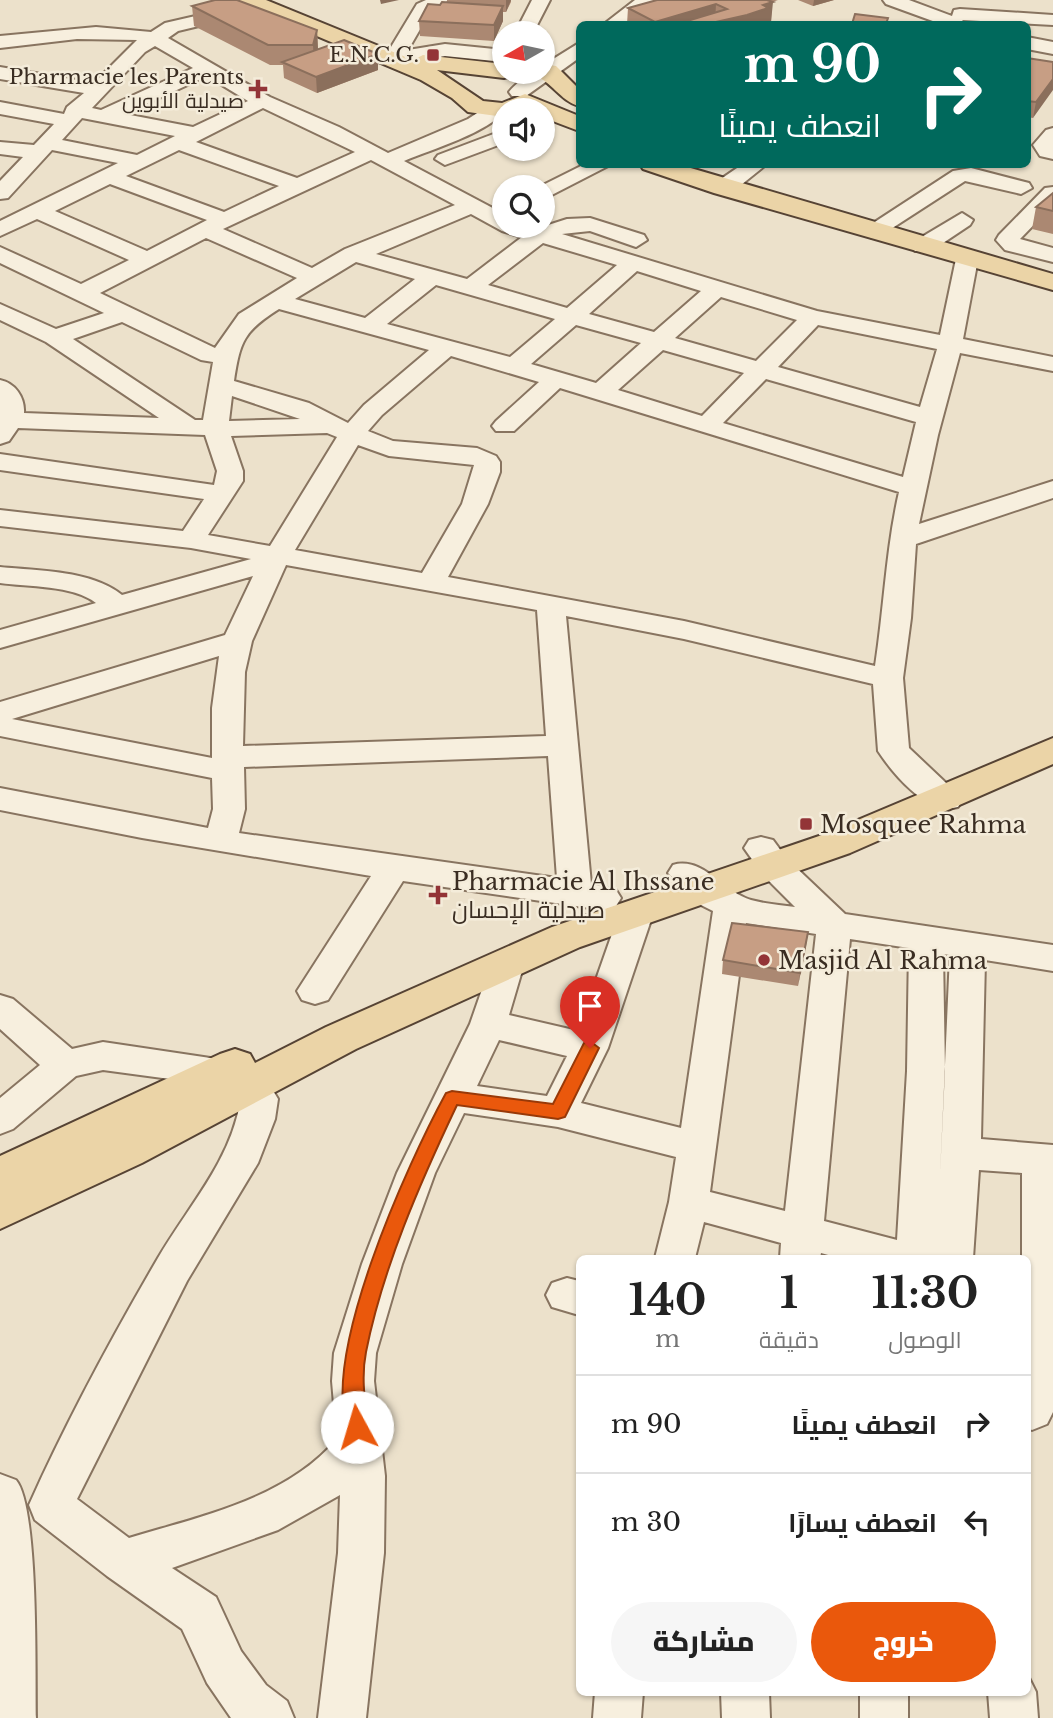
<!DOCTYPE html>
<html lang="ar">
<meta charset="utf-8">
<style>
body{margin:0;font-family:"Libre Baskerville",Cairo,serif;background:#f6f6f6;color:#222;direction:rtl;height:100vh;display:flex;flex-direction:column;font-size:26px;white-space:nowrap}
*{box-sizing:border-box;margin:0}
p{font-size:23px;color:#767676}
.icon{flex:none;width:38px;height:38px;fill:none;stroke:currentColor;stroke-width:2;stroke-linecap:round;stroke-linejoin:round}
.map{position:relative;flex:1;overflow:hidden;direction:ltr}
.drawer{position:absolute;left:576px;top:1255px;width:455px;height:441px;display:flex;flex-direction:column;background:#fff;border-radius:10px;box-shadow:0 2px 5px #0004;direction:rtl}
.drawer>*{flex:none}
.top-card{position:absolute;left:576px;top:21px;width:455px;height:147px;border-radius:10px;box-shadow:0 2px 5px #0004;direction:rtl;background:#00695c;color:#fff;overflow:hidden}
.needle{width:46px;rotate:261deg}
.tools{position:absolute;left:492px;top:21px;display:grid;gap:14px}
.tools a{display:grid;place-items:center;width:63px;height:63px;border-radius:50%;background:#fff;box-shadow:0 2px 5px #0004;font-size:35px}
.pin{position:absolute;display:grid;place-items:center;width:60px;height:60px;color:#fff;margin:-72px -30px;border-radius:50% 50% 50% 0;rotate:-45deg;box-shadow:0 0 7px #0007}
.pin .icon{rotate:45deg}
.me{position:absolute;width:77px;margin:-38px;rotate:354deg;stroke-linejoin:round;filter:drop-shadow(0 0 5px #0008)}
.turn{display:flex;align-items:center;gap:24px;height:147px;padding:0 35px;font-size:32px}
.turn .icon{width:91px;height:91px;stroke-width:2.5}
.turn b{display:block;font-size:49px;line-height:60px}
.eta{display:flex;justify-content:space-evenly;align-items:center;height:119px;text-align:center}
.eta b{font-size:42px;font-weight:800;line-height:49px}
.button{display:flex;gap:14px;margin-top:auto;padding:14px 35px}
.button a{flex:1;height:80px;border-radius:42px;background:#ea580c;color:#fff;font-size:28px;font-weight:800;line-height:80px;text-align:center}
.button a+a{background:#f6f6f6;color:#222}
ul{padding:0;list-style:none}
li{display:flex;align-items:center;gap:21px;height:98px;padding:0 35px;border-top:2px solid #e0e0e0}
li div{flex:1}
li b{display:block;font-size:26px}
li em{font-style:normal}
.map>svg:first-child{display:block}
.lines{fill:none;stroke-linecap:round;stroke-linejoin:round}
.minor-casing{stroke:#887460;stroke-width:4}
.major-casing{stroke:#564334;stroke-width:4}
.minor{fill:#f7efde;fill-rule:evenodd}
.major{fill:#ebd4a7;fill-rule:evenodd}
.wall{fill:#ab8872}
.shaded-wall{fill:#8b6f5c}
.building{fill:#c79e84;stroke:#8b6f5c;stroke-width:2}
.route{fill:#ea580c;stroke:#983908;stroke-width:2}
.poi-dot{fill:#933437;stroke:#f4ecda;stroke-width:2.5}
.labels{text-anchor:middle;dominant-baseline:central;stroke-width:5;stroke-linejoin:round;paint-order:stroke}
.far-poi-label{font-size:21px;fill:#3a2d22;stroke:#f4ecda;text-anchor:end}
.poi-label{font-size:24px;fill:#3a2d22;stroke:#f4ecda;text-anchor:start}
</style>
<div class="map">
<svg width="1053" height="1718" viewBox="0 0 1053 1718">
<rect width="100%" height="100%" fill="#ece1cb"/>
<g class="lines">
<defs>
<path id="minor" d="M426,0H449L430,12L408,50L445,44L504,50V62L445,56L406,62L388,52L417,4Z
M532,0H550L533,33H515Z
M635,0H656L624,24H604Z
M883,0H909L952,16L954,10L960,9L1053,15V25L962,20L966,24H941L886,4Z
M239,6L245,7L248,11L245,15L178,31L168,38L270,97L339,127L388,153L468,119L488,106H502L505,110C490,132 430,150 404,161L504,214V226L539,228L567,219L590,218L644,235L647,240L636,247L590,231L562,234L817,311L940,335L956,259L967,252L975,254L978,259L963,339L1053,357V371L960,353L938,435L919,524L1053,481V498L916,544L911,618L903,678L909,748L963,799L958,807C927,815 894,775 878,751L873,684L684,639L566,616L591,884L616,890L621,898L616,906L604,910L403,881L328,1000L315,1004L302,1000L297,991L371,876L142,838L0,810V788L208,828L213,809L212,778L0,736V702L225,635L253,576L0,648V630L96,603C73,585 28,587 0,583V567C39,571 91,570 122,595L251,559L191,548L0,526V510L183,531L204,499L0,470V454L214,485L217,471L205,435L18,428L9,441L0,444V380C15,383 25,397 24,413L159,418L46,342L0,320V304L56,329L104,313L0,263V247L81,284L129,260L37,219L0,236V221L118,163L52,150L8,198L0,199V181L23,157L0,154V142L34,145L54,124L0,114V102L64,114L67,107L84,93L0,79V67L94,83L137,40L77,39L0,48V36L96,27L151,32L165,23ZM155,46L193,68L101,110L92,108L145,52ZM207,76L248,101L193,127L125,114ZM263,108L355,152L297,178L196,142ZM82,118L175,136L137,155L62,140ZM179,150L279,186L224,212L126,176ZM371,160L455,205L345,249L312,268L223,229ZM110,184L207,220L147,251L55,211ZM471,214L502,231L522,237L467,279L376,254ZM206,238L297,278L239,314L215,348L100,293ZM543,243L617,265L567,308L488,285ZM356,262L415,279L365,318L295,299ZM637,271L701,291L654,332L589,314ZM436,285L555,319L510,357L387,324ZM721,297L797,320L756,361L675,338ZM279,309L429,350L364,405L348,423L309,403L234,381C240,341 244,331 279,309ZM122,322L201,360L213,362L203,420H195L73,339ZM576,325L641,343L596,383L531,364ZM818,325L937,349L920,407L778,367ZM663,350L744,373L702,416L618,390ZM451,356L539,382L496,421L492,426L496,431H514L560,388L899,492C886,549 884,608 875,666L684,621L448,577L488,504L500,472V462L496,456L477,448L393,441L368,431L382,415ZM766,379L916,422L903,477L723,423ZM232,396L300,419L229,421ZM327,433L337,437L270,546L208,535L243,481V471L231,436ZM358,445L389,456L474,465L462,504L422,573L295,550ZM286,565L537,610L546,736L243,746L245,672L252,641ZM219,656L212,708V758L12,719ZM548,756L557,878L239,833L245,809L244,767Z
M1027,37L1053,42V54L1027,49Z
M579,43V58L526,96H512L509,92C516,83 531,72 542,72V66Z
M1053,128V159L1040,156L1033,145L1046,130Z
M504,130V143L445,165L435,159L438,155Z
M585,164H612L542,200V187H539Z
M743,164H767L731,193H715L712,188L715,183Z
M971,168L1029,183L1032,188L1021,194L965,181L880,236L872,238L861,231L953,171Z
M1053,187V205L1020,239L1053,248V262L1005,250L996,240L999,235L1045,188Z
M962,213L973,220L970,225L931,251H915L912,246L915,241Z
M761,837L773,840L787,859L845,914L1053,945V971L985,960L981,1139L1053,1145V1412L1047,1424L1032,1430L1027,1428V1258H1022V1173L979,1170L973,1258H839L821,1253L820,1258H780L781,1243L704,1222L695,1258H655L669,1202L676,1157L558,1127L464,1113L435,1173L402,1264L376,1353L374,1381L385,1476L384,1553L366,1718H318L338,1553L340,1495L278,1530L172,1568L216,1597L241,1651L266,1685L287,1701L294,1718H231L207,1683L182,1629L107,1576L35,1520L29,1505C66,1422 112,1337 158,1258C187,1208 230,1162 240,1103L222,1086L103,1070L76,1076L13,1129L0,1134V1098L40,1065L0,1029V995L13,999L72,1049L103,1042L217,1059L228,1055L241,1059L272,1089L278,1099L275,1119L258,1163L187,1281L77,1499L129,1538C201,1516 286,1499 337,1439L332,1381L334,1353L362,1264L397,1173L470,1024L494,955L506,951L518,955L524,964L509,1015L578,1031L619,914L624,906L636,902L648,906L653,914L608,1048L581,1103L681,1128L713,911L701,905L668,873L673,865C703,856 723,892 751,900C765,904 781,905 795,907L763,875L744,848L749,840ZM746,923L816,934L785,1211L710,1192ZM850,939L909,948L907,1071L897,1240L824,1221ZM943,954L950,955L940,1175L945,1071ZM499,1040L567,1056L547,1096L477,1086Z
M567,1278L579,1281V1315L552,1307L546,1295L552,1283Z
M0,1474L16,1480C39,1507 35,1674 36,1718H0Z
M1027,1674L1036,1692L1038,1718H990L988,1692H1027Z
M595,1692H643L641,1718H593Z
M721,1692H769L770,1718H722Z
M860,1692H908V1718H860Z"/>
<path id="major" d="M238,0H266L413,60L423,55L504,64V72H515L512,76L504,78L437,70L483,101L502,103L525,94L579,116V131L542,117V110H504V117L468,112L452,98L421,80L241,4Z
M542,64L556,66L579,89V106C560,101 551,80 534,76L531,72H542Z
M640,164H677L1053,274V290L714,193L643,169Z
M1053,738V764L850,853L580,947L356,1049L142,1163L0,1229V1156L220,1054L235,1049L250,1054L255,1063L326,1027L552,927L822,835Z"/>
</defs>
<use href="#minor" class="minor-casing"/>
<use href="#major" class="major-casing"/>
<use href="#minor" class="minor"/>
<use href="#major" class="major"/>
</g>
<path class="wall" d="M447,0H511V2L506,12H503V21L494,41L420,36L419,21L440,5L447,2Z
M657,0H778L772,2L771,22L767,23V24H627L628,8Z
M798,0H834L813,6Z
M192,6L317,30L318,50L378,70L317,93L284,78L283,65H270L194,26Z
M1027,58L1053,62L1033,118L1027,117Z
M1053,193V234L1032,229L1036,207Z
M806,946L798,986L722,974L723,960Z"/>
<path class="shaded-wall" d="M380,0H399L381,4Z
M506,0H511L506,12Z
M702,0H732L716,4L715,23L773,2L771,22L767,23V24H655V22Z
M814,0H834L813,6Z
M503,6V21L494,41V25Z
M317,30L318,50L314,65L313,45Z
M378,54V70L317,93L316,77Z
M1053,79V90L1033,118L1036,102Z
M808,932L806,946L798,986L800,973Z"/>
<path class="building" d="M215,0H237L317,30L313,45H268L192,6Z
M657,0H767L773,2L763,5L768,8L747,15L707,24H677L727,9L716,4L655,22L628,8Z
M442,2L503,6L494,25L419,21L428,4L440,5Z
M855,14L888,18L886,24H852Z
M344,40L378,54L316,77L282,62Z
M1027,58L1053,62V79L1036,102L1027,101Z
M1053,193V211L1036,207Z
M732,923L808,932L800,973L723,960Z"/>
<path class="route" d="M590,1041L599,1048L565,1117L558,1119L457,1105C420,1183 383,1267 366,1352C361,1377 365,1402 368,1427L365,1434L357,1436L350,1434C316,1362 409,1161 446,1093L452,1091L553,1104L584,1043Z"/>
<g class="poi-dot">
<rect x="426" y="48" width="14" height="14" rx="3.5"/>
<path d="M254.5 78.5h7v7h7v7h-7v7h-7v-7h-7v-7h7z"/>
<rect x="799" y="817" width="14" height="14" rx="3.5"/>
<path d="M434.5 884.5h7v7h7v7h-7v7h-7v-7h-7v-7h7z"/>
<circle cx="764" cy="960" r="7"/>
</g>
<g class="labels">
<g class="far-poi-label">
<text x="419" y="55">E.N.C.G.</text>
<text x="244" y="77">Pharmacie les Parents<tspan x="244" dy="24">صيدلية الأبوين</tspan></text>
</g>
<g class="poi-label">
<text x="820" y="824">Mosquee Rahma</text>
<text x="452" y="881">Pharmacie Al Ihssane<tspan x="452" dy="28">صيدلية الإحسان</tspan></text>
<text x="778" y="960">Masjid Al Rahma</text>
</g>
</g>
</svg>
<div class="tools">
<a><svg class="needle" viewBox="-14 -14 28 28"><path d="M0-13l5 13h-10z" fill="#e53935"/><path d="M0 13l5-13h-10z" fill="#767676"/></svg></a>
<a><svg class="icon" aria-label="sound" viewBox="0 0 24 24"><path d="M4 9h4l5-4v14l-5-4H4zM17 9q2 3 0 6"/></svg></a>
<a><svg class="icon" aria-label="search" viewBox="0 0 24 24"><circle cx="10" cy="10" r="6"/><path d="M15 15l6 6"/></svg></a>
</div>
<div class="pin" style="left:590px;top:1048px;background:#d93025"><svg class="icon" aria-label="arrive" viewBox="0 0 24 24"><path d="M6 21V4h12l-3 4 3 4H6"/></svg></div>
<svg class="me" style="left:357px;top:1427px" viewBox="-20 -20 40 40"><circle r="19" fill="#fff"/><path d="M0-13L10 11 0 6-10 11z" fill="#ea580c"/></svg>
<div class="top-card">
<div class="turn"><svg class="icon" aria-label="right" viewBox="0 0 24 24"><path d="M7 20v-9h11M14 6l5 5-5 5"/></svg><div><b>90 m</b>انعطف يمينًا</div></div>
</div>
<section class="drawer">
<div class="eta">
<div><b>11:30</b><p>الوصول</p></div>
<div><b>1</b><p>دقيقة</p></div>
<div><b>140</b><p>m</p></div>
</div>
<ul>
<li><svg class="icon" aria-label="right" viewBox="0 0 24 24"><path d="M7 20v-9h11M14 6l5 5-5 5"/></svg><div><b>انعطف يمينًا</b></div><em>90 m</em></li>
<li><svg class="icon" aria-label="left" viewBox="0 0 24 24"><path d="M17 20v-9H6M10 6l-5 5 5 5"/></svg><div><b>انعطف يسارًا</b></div><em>30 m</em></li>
</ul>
<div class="button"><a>خروج</a><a>مشاركة</a></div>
</section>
</div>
